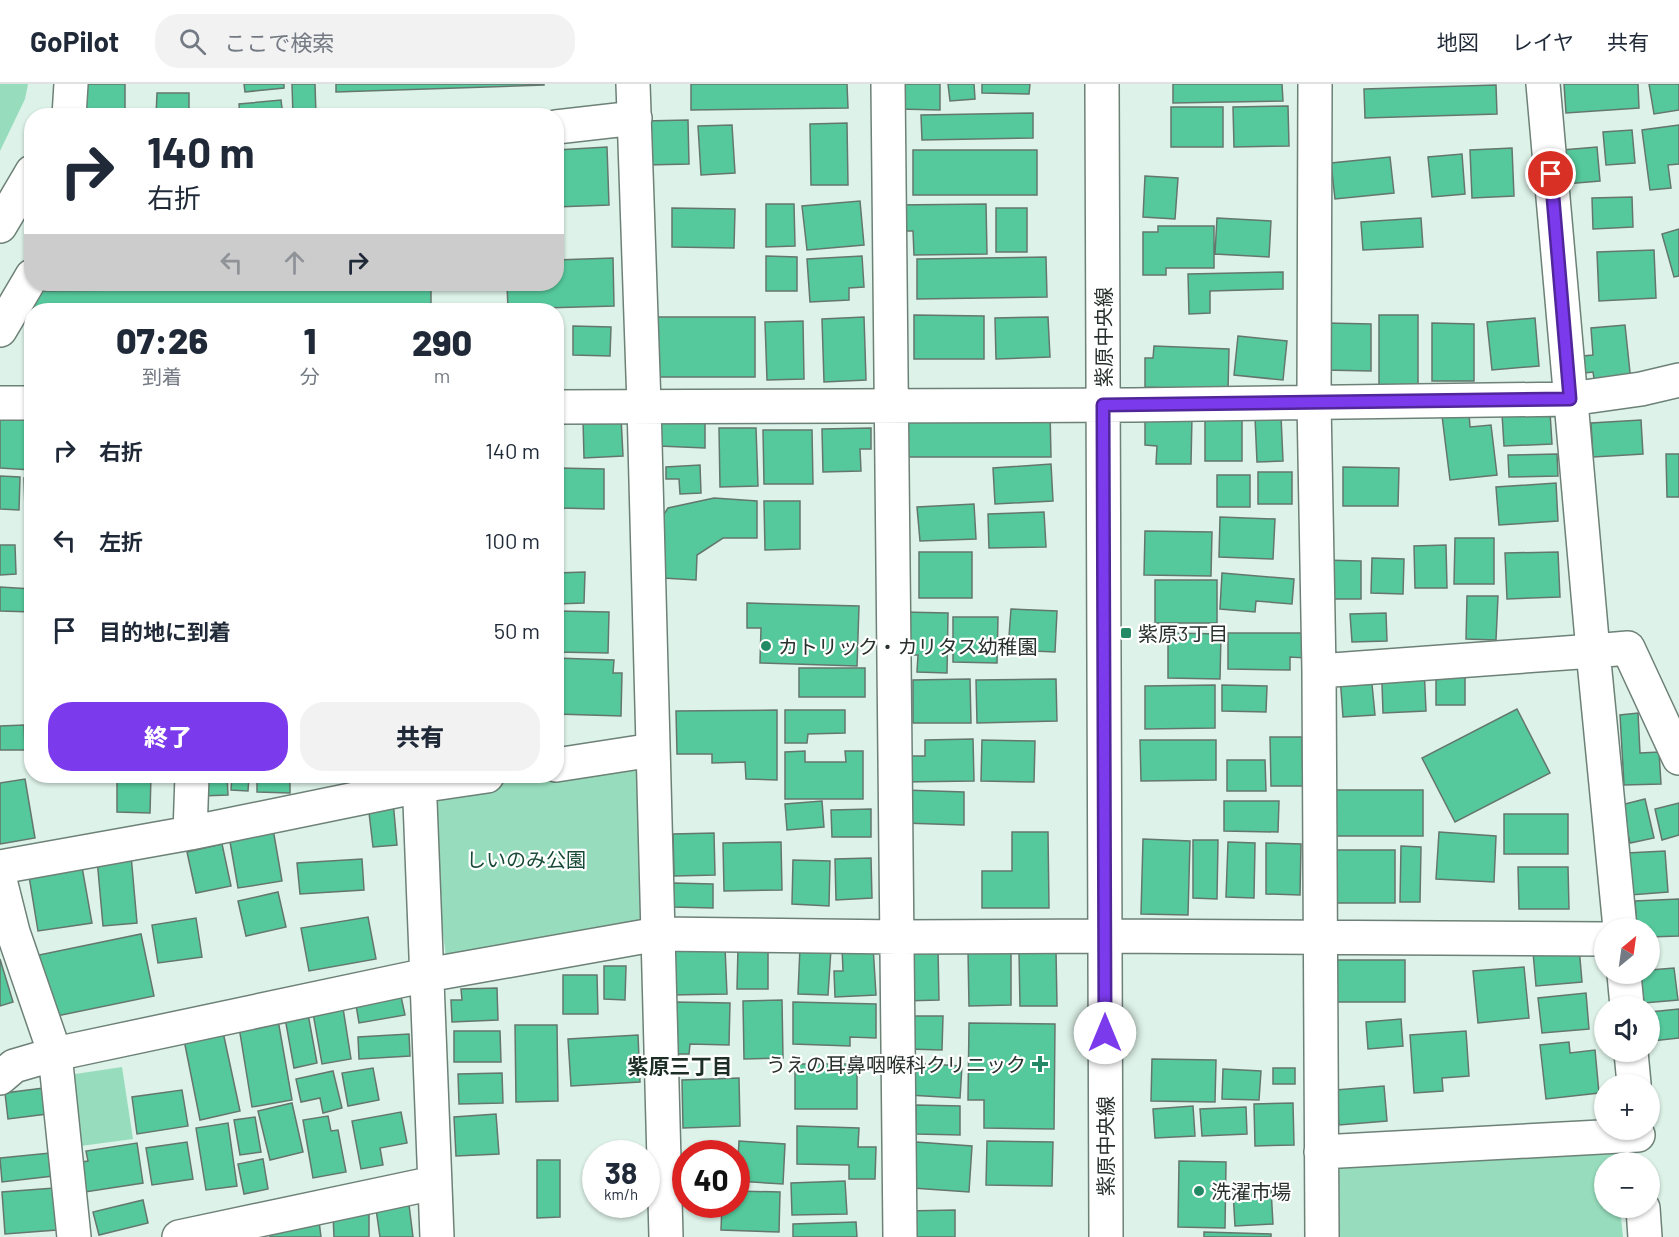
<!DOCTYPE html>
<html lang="ja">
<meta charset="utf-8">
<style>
body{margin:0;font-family:Barlow,"Noto Sans JP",sans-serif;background:#f2f2f3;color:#1f2937;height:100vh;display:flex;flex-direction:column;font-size:22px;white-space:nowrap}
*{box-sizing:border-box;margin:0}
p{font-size:20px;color:#747a83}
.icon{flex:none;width:33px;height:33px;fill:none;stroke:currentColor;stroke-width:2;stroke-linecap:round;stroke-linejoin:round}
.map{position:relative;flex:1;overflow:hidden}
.drawer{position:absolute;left:24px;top:219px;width:540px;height:480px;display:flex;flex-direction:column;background:#fff;border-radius:24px;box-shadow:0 2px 4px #0004}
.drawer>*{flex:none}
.banner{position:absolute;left:24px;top:24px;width:540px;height:183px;border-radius:24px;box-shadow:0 2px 4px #0004;background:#fff;color:#1f2937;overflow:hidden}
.needle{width:39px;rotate:29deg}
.buttons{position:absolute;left:1594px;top:834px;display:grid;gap:12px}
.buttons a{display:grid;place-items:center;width:66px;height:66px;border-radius:50%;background:#fff;box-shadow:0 2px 4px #0004;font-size:30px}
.speed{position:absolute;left:582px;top:1056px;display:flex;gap:12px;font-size:30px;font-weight:700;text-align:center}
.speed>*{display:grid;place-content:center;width:78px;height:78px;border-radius:50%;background:#fff;box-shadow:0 2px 4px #0004;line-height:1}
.speed small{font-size:15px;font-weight:400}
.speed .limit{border:9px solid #d22;background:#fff;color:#111}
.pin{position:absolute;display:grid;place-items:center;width:51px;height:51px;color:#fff;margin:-26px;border:3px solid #fff;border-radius:50%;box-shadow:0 2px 6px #0007}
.me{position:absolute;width:66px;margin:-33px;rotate:0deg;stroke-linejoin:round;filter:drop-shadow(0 0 4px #0008)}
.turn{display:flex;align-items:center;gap:21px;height:126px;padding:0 24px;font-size:27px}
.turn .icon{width:78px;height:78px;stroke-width:2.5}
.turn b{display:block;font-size:42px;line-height:51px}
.lanes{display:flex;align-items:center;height:57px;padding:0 24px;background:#0003;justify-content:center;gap:30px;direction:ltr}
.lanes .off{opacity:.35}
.eta{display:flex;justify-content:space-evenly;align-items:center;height:102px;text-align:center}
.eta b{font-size:36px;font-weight:800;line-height:42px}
.primary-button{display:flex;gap:12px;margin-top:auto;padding:12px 24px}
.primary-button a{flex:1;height:69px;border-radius:24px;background:#7c3aed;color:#fff;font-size:24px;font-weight:800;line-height:69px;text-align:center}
.primary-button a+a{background:#f2f2f3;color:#1f2937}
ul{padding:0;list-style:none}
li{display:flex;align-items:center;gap:18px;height:90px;padding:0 24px}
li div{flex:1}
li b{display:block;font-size:22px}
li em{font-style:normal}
header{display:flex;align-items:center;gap:36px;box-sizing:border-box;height:84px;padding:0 30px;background:#fff;border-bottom:2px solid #e0e1e3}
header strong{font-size:28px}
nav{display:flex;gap:33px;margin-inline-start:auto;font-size:21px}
.search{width:420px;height:54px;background:#f2f2f3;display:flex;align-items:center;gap:15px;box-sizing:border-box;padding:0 21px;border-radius:24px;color:#747a83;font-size:22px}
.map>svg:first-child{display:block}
.green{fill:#97ddbd}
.building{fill:#55c99c;stroke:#64776e;stroke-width:1.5}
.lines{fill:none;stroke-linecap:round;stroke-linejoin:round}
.minor-casing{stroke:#6d8177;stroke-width:36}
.minor{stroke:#fff;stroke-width:33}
.route-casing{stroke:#51269a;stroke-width:15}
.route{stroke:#7c3aed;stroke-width:10}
.poi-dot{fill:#238a65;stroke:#fff;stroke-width:2}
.labels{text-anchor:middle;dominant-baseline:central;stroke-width:4.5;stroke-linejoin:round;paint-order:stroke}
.street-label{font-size:20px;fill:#29312d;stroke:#fff}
.poi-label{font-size:20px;fill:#29312d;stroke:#fff;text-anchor:start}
.park-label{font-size:20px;fill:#194a37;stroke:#fff}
.neighbourhood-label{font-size:21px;font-weight:bold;fill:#1d2e26;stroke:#fff}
</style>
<header>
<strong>GoPilot</strong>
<div class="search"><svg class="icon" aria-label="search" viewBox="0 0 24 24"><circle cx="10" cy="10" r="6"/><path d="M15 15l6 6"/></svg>ここで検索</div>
<nav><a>地図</a><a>レイヤ</a><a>共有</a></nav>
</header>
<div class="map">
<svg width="1679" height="1153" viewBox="0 0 1679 1153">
<rect width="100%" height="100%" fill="#ddf2e8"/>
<path class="green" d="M0,0H28L25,15L0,67Z
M627,678L640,686L645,829L636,839L446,873L425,705L527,692H556Z
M122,983L133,1055L73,1063L62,992Z
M1616,1070L1617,1078H1605V1124H1620L1623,1153H1332L1330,1092L1339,1080Z"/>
<path class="building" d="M85,0H125V32H76Z
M244,0H284V4L245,8Z
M292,0H315L316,32H293Z
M336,0H544V1L336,8Z
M691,0H847L848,24L691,26Z
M898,0H940V26L898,25Z
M948,0H974L975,15L950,17Z
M982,0H1030L1029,10L982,9Z
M1173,0H1282L1283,17L1173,19Z
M1564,0H1638L1639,24L1566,29Z
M1649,0H1679V26L1654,30Z
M1496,1L1497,30L1365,34L1364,5Z
M157,9H189V32H156Z
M281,16L283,32H240L239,20Z
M1288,22L1289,62L1234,63L1233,23Z
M1171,23H1223V63H1171Z
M1033,29V54L922,56L921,31Z
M688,36L689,80L646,81L644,37Z
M847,39L848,101H811L810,40Z
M732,41L735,89L701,91L698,42Z
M1679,41V80L1668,81L1671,104L1650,106L1642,46Z
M1632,46L1635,79L1606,81L1603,48Z
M607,63L609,121L556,123V66Z
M1597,63L1600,97L1565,100L1562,66Z
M1512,64L1514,112L1472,114L1470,66Z
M913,66H1037V111H913Z
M1462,70L1465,110L1432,113L1428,73Z
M1390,73L1394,109L1335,115L1331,79Z
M1145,92L1178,94L1175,135L1143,133Z
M1632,113L1633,143L1593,145L1592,114Z
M860,117L864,161L807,166L802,122Z
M766,120H794L795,162L766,163Z
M986,120L987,170L914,171L913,147H898L897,121Z
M672,124L735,125L734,164L672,163Z
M996,124H1027V168H996Z
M1217,134L1271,137L1269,173L1215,170Z
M1421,134L1423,163L1363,166L1361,138Z
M1158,142H1214V184H1166V191H1143V148H1158Z
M1679,145V192L1674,193L1662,150Z
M1654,166L1656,214L1599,217L1597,168Z
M766,172L797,173V207H766Z
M862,172L864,203L849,204V216L810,218L807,175Z
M1046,173L1047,213L917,215V175Z
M613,174L614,222L508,225L507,200H556V176Z
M1283,188V205L1210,207V229L1189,230L1188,190Z
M367,200H431V226H490H32L31,272L30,207L367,204Z
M914,231L984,232V275H914Z
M1379,231H1418V302H1379Z
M658,233H755V293H658Z
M864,233L866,296L824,298L822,235Z
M1048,233L1050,273L996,275L995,234Z
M1535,234L1539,282L1492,286L1487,238Z
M803,237L804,295L767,296L765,238Z
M1326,239L1371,240V287L1325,286Z
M1432,239L1474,240V297H1432Z
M1625,241L1631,298L1595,301L1593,288L1585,289L1583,272L1593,271L1591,244Z
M573,242L611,243L610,272L573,271Z
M1238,252L1287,257L1283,296L1234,291Z
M1154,262L1229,265L1228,306L1145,303V274H1153Z
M0,326L32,327V386L0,384Z
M904,328H1050L1051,373H904Z
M1550,328L1552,360L1504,362L1502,330Z
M1469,329L1470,343L1491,341L1497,391L1450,396L1442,332Z
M1145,331L1192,332L1191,380H1156L1157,362L1145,361Z
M1281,332L1283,377L1257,378L1255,333Z
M621,333L623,372L584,374L583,335Z
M660,334L705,335V364L659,362Z
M1205,336H1242V377H1205Z
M1641,336L1643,370L1593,373L1591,339Z
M719,344H756L758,402L720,403Z
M871,344V365H860L861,387L823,388L822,345Z
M763,346H812L813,400H764Z
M1557,370L1558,392L1509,393L1508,371Z
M1666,370H1679V413H1667Z
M1051,380L1053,417L995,420L993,384Z
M700,381L701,409L680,410L679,395H666V383Z
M1343,383L1399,384L1398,422H1343Z
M559,384L604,385V425L559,424Z
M1258,388H1292V420H1258Z
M1217,391H1250V423H1217Z
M0,392L20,393L19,426L0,425Z
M32,393V426H25L24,394Z
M1556,399L1558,437L1499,441L1496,403Z
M714,414L757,417V454H723L697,471L696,496L663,494L660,436L668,424Z
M764,417H800V465L765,466Z
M974,420L976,455L920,457L917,423Z
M1044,428L1046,463L989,464L988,430Z
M1220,433L1275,435L1273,475L1219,473Z
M1145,447L1212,448L1211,492L1144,491Z
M1455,454H1494V500H1454Z
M32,460V493H30L27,461Z
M0,461H15L16,490L0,491Z
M1446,461L1447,504H1415L1414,462Z
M919,468H972V514H919Z
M1558,468L1560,513L1507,515L1505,469Z
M1372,474L1404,475L1403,510L1371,509Z
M1322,476L1361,477V515H1321Z
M585,488L584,519L556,520V489Z
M1222,489L1294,495L1292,520L1256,517L1255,528L1220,525Z
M1155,496H1217V539H1155Z
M0,503L32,505V528L0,527Z
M1467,512H1498L1496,556L1466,555Z
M747,519L859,522L857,582L760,579L761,544H747Z
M1011,525L1057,527L1055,568L1008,566Z
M556,527L609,528L608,569L556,568Z
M903,528L948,529L947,589L917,588L918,571H902Z
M1386,529L1387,557L1352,558L1350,530Z
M953,533H998L997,579L953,578Z
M1168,549L1221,550L1220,595L1168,594Z
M1228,549H1306V574L1290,573V586L1228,585Z
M556,574L614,576L613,589H622L621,632L556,630Z
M1424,583L1426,627L1383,629L1382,599L1395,598V584Z
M799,584H865V613H799Z
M1436,588H1465V621H1436Z
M1371,590L1375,631L1343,633L1340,592Z
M970,595L971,639H913V596Z
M1056,595L1057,637L977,639L976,596Z
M1215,601V644L1145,645V602Z
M1222,601L1267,602L1266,628L1222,627Z
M1517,625L1550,689L1455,738L1422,674Z
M777,626V696L746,695L745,678L712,679V670H677L676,627Z
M785,626H845V649L808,650L807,659H785Z
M1638,629L1640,669L1659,668L1661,700L1624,701L1620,631Z
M24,641L25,666H0V642Z
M1270,653H1302L1303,702H1271Z
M973,655L974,697L902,698V672H925V656Z
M982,656L1035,657L1034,698L981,697Z
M1140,656H1216V696L1141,697Z
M805,667V678H846L845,667H863V715H785V668Z
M1227,676H1265L1266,707H1227Z
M117,692H151L150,729L117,728Z
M200,692H227L228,711L201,712Z
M232,692H249L248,707L231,706Z
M257,692H290V709L257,708Z
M25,695L35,754L0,760V699Z
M903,706L964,708V741L903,739Z
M1323,706H1423V752H1324Z
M1645,715L1654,754L1630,759L1621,721Z
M393,717L397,761L373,763L368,720Z
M822,717L824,743L787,746L785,720Z
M1224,717H1279L1278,748L1224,747Z
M1679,719V751L1662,756L1655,725Z
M871,725V753H832L831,726Z
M1504,730H1568V770H1504Z
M273,745L282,797L238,804L229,752Z
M1012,748H1048L1049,824H982V787H1012Z
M1439,748L1496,752L1494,798L1436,795Z
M714,749L715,791L674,792L673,750Z
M1143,755L1190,757L1188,831L1141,830Z
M1193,756H1218L1217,815L1193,814Z
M781,758L782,806L724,807L723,759Z
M1228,758L1255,759L1254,814L1226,813Z
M1266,759L1301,760L1300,811L1266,810Z
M222,760L231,802L196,809L187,768Z
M1401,762L1421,763L1420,818H1400Z
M1327,766H1395V819H1327Z
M1665,767L1668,808L1630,811L1627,769Z
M131,771L137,839L103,842L97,775Z
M871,774L872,814L836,816L835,775Z
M362,775L364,806L300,810L297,779Z
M793,776L830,777L829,822L792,820Z
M82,783L92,839L38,847L29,792Z
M1518,783H1568L1569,825H1519Z
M673,799L713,800V824L673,823Z
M278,808L286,843L246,852L238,817Z
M1679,815V852L1650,853V844H1637L1635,817Z
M368,833L376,875L309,887L301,844Z
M196,834L202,873L158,879L152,841Z
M141,850L154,912L47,934L34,872Z
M873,862L876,911L835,913L834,887H843L842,864Z
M725,863L727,910L670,911L669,864Z
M738,863L768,864V905H737Z
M800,863L831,865L828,911L798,910Z
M1579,863L1582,898L1536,902L1533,868Z
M902,864H938L939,916L903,917Z
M968,866H1011V921L969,922Z
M1056,867L1057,922H1020L1019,868Z
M0,875L13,918L0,922Z
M1332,876H1405V918H1333Z
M604,882H626L625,916L604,915Z
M1524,883L1529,934L1478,939L1473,887Z
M1674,884L1678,916L1644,919L1640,890H1650V886Z
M563,891H597L598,930H563Z
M497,904L498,936L452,938L451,916H462L461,905Z
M400,908L405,931L359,939L355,915Z
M1586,909L1589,945L1542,949L1538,914Z
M782,916L783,974L744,975L743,917Z
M674,918L730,919L729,961L690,960L689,970H674Z
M793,918L876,920V954L850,953V962L793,960Z
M343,924L351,975L322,980L313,929Z
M1679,925V954L1652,957L1650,928Z
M308,930L317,979L294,984L285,934Z
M909,932H943L942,966L908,965Z
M1401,935L1403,962L1368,965L1366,938Z
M278,936L292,1016L252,1023L239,943Z
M969,939L1055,940L1054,1045L984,1044V1016H968Z
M515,941H557L558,1017L516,1018Z
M454,947H500L501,978H454Z
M1466,947L1469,992L1442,994L1443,1007L1414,1009L1410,951Z
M223,948L240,1027L200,1036L184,956Z
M409,950L410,972L359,975L358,953Z
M638,951L640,998L571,1002L568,955Z
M1569,958L1570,969L1595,966L1599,1009L1546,1015L1540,961Z
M1152,975L1216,976L1215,1018L1151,1017Z
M910,979L962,982L960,1014L908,1011Z
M795,980H857V1025H795Z
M373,984L379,1016L348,1022L342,989Z
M1273,984H1295V1000H1273Z
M1223,985L1261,987L1259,1016L1222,1015Z
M333,987L342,1024L323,1029L320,1014L301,1018L296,995Z
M502,989L503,1019L459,1020L458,990Z
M739,994L740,1042L683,1044L682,996Z
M1384,1002L1387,1037L1339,1041L1336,1006Z
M43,1004L47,1030L8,1035L5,1009Z
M182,1006L188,1042L137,1050L132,1013Z
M292,1019L303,1068L270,1076L258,1027Z
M1293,1019L1294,1061L1255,1062L1254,1020Z
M916,1021L960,1022V1051L916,1050Z
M1193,1022L1195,1052L1155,1054L1153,1025Z
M1246,1023L1247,1050L1202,1052L1200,1025Z
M401,1028L407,1059L380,1064L383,1081L361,1085L352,1037Z
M496,1030L499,1070L456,1072L454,1033Z
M328,1032L331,1047L338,1046L346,1088L313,1094L303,1036Z
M255,1033L261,1068L240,1071L234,1036Z
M228,1039L237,1102L206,1106L196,1044Z
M797,1042L859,1044L858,1063H876L875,1095H849V1081L797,1080Z
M739,1057L785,1060L783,1100L737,1097Z
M987,1057L1053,1058L1052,1102L986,1101Z
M187,1058L193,1095L152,1101L146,1064Z
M916,1058L972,1062L969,1108L913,1104Z
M137,1059L143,1099L72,1110L67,1080L88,1077L86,1067Z
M50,1069L53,1092L2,1098L0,1074Z
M263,1075L268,1105L244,1110L238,1080Z
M537,1076H560V1133L537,1134Z
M1179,1077L1226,1078L1225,1144L1178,1143Z
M845,1097L847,1130L792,1131L791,1099Z
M54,1104L57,1146L5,1150L2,1108Z
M1271,1105L1273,1140L1235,1142L1233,1107Z
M736,1107L780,1108L779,1148L721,1146L722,1120H736Z
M408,1113L413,1153H380L375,1118Z
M143,1116L148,1139L99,1151L93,1128Z
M955,1126V1153H906V1127Z
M369,1129V1153H334L333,1130Z
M319,1137L321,1153H270L269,1142Z
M856,1138L857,1153H793V1140Z
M1204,1148L1271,1150V1153H1204Z"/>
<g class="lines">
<defs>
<path id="minor" d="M633,0L644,321L666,1153
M888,0L900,1153
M1102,0L1106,1153
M1315,0L1314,318L1319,587L1322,1153
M1543,0L1593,567L1628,564L1679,674
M69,32L71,0
M556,43L635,34
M0,142L32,88
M0,246L32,192
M0,319H32
M556,323L1133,321L1570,315L1641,305L1679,296
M1319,587L1593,567L1620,844
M556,681L653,666
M419,692L437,1153
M190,749L192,692
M0,783L190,749L419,702L487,692
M0,796L13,848L55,970L74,1153
M1624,890L1627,922
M1631,968L1634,1000
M0,994L14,982L55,970L427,891L658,850L898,853L1105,852L1605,855
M1321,1068L1638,1051
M1643,1124L1645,1153
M179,1153L434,1099"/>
</defs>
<use href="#minor" class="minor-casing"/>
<use href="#minor" class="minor"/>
</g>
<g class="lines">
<defs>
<path id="route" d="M1105,949L1103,321L1570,315L1551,90"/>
</defs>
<use href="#route" class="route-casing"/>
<use href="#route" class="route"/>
</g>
<g class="poi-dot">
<rect x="1120" y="543" width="12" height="12" rx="3"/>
<circle cx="766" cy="562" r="6"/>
<path d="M1037 971h6v6h6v6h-6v6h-6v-6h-6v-6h6z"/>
<circle cx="1199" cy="1107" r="6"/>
</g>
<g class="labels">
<g class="street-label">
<text transform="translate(1103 253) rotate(-90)">紫原中央線</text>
<text transform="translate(1105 1062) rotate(-90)">紫原中央線</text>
</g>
<g class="poi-label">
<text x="1138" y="549">紫原3丁目</text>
<text x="778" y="562">カトリック・カリタス幼稚園</text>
<text x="1026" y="980" text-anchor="end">うえの耳鼻咽喉科クリニック</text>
<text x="1211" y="1107">洗濯市場</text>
</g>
<g class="park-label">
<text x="526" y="775">しいのみ公園</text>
</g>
<g class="neighbourhood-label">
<text x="680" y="981">紫原三丁目</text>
</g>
</g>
</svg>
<div class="buttons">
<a><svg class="needle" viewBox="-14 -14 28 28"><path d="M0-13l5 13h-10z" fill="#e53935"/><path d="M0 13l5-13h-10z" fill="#747a83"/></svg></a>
<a><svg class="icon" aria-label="sound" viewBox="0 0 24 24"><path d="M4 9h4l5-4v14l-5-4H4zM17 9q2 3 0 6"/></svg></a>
<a>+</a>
<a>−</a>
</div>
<div class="speed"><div>38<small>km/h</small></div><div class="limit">40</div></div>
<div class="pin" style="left:1551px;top:90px;background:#d93025"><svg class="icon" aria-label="arrive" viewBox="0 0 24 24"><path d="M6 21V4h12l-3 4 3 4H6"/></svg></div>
<svg class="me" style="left:1105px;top:949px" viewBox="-20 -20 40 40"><circle r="19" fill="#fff"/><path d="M0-13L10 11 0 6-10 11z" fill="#7c3aed"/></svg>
<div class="banner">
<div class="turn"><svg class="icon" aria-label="right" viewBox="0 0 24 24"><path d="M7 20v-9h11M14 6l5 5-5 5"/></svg><div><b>140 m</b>右折</div></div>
<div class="lanes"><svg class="icon off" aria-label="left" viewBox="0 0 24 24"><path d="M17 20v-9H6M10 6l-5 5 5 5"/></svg><svg class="icon off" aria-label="ahead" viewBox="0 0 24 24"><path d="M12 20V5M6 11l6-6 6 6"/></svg><svg class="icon" aria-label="right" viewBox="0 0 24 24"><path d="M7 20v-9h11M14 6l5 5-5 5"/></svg></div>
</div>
<section class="drawer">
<div class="eta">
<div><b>07:26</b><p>到着</p></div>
<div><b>1</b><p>分</p></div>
<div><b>290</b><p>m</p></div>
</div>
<ul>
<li><svg class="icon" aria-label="right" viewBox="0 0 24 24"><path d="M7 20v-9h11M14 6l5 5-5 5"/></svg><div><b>右折</b></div><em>140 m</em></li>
<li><svg class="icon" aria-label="left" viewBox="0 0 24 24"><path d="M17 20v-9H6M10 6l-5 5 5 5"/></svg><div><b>左折</b></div><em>100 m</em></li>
<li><svg class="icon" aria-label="arrive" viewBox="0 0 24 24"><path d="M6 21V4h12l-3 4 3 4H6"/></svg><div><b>目的地に到着</b></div><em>50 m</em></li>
</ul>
<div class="primary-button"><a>終了</a><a>共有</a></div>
</section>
</div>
